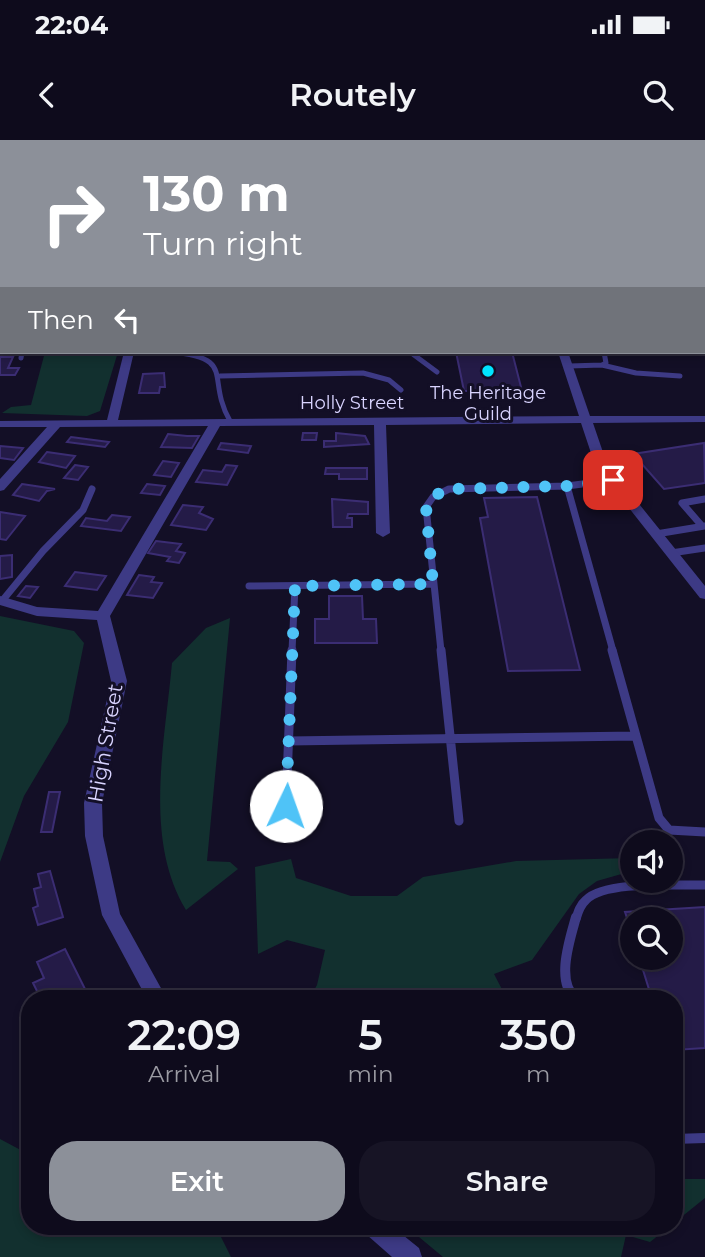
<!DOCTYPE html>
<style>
body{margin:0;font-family:Montserrat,sans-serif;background:#171425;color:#f1f3f6;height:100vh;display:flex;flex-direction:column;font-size:26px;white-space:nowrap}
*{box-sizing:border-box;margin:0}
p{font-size:23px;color:#9b9ba3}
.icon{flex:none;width:38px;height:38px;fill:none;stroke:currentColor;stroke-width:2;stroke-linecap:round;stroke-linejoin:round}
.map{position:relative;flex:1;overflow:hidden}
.side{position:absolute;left:21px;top:850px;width:662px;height:245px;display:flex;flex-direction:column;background:#0e0b1c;border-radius:28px;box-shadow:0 4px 10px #0003,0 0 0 2px #2e2b3b}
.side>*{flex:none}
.banner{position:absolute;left:0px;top:0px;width:705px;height:214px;box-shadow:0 4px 10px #0003,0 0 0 2px #2e2b3b;background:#8c9099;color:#fff;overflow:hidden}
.controls{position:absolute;left:620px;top:690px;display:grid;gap:14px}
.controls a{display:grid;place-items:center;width:63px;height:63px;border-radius:50%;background:#0e0b1c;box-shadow:0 4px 10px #0003,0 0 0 2px #2e2b3b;font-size:35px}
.pin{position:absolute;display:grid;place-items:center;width:60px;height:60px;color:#fff;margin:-30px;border-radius:14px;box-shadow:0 4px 10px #0006}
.me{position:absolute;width:77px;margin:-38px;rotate:3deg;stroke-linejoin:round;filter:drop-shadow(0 0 5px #0008)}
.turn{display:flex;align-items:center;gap:24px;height:147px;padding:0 28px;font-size:32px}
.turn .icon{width:91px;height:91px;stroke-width:2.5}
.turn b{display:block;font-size:49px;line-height:60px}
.then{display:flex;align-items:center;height:66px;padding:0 28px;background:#0003;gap:14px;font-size:26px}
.eta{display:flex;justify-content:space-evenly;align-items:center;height:119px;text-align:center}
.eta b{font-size:42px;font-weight:600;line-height:49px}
.action{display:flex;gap:14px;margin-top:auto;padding:14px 28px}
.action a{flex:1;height:80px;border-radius:28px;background:#8c9099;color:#fff;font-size:28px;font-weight:600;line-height:80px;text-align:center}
.action a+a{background:#171425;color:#f1f3f6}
.status{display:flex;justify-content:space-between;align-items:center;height:49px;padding:0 35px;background:#0e0b1c;direction:ltr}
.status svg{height:19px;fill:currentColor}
header{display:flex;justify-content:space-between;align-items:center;height:91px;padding:0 28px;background:#0e0b1c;font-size:32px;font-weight:600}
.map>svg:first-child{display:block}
.green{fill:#12302f}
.building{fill:#241b47;stroke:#3b2d73;stroke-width:2}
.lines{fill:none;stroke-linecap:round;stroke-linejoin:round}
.service-far3{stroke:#3d3a85;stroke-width:5}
.service-far2{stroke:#3d3a85;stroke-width:7}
.service-far1{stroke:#3d3a85;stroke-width:9}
.service{stroke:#3d3a85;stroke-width:10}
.minor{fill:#3d3a85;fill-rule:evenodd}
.motorway{fill:#ff4fa3;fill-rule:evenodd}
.route{stroke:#4fc3f7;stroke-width:12;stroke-dasharray:0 21.6}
.poi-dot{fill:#00e5ff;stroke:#130f26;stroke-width:2.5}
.labels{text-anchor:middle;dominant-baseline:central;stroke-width:6;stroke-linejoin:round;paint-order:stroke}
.far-poi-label{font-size:18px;fill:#d9d4ff;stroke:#130f26}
.far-street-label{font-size:18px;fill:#d9d4ff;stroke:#130f26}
.street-label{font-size:21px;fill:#d9d4ff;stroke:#130f26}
</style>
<div class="status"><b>22:04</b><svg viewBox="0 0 49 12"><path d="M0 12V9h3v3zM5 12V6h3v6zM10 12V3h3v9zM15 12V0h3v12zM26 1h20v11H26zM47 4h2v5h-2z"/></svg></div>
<header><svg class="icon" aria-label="back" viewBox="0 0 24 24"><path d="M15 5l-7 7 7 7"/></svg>Routely<svg class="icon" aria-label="search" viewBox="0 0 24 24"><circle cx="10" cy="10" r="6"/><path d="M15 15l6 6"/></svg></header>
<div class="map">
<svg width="705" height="1117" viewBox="0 0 705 1117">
<rect width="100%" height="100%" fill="#130f26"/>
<path class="green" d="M45,212H118L100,271L87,276L2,273L11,267L31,265Z
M0,476L74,491L84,503L68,582L24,656L0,722Z
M230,478L207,721L230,722L238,729L186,770C143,699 165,602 172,523L206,488Z
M632,718V731L597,741L579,754L532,820L494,834L507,859H309L317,845L325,810L287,800L258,814L255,727L291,719L296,738L351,756H397L423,737L516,721Z
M0,999L30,1015V1087H216L231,1117H0Z
M674,1039H705V1058L674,1083Z
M407,1087H669L650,1102L626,1095L621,1117H443Z"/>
<path class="building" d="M456,212H512L522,251H464Z
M0,217H13L8,228H19L15,235H0Z
M164,233L165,247H160L159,253H139L143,234Z
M303,293H317L316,300H302Z
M336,293L365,296L369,304L324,307V301H336Z
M168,294L187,296H199L192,308L161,307Z
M71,297L109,302L105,307L67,302Z
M221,303L251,306L248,313L218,309Z
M704,303L705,343L664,349L633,314Z
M0,306L23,308L14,320L0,318Z
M47,312L75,316L66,328L39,322Z
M163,321L179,323L171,337L154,335Z
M75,325L88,327L78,340L64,338Z
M226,325L237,326L227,345L196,342L203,330L222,332Z
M326,328H367V339H339V334H325Z
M22,344L55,349L47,351L39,361L13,355Z
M147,344L165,346L160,355L141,353Z
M537,357L580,530L508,531L480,378L488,377L484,358Z
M332,359L368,362V374H348L347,378H352V387H333Z
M183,365L203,367L199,373L213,379L206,390L171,385Z
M0,372L25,376L6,400L0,399Z
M112,375L130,377L121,391L81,386L86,378L107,381Z
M156,401L181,404L176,411L185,413L179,423L167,421L170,417L148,413Z
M12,415V437L0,439V416Z
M75,432L106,436L97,450L65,446Z
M139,435L154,437L151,442L162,443L153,458L127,455Z
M26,446L38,447L30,458L18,456Z
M329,456H362L363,479H376L377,503H315V479H329Z
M49,652H60L52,692H41Z
M50,731L63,777L38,785L33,768L38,766L34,749L41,747L38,734Z
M705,767V908L674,910V859H652L639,817H670V779H632V793L625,772Z
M65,809L90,859H41L33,843L44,838L37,822Z"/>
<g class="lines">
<path class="service-far3" d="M170,212C238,218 205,237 230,281
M410,212L437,232
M21,218L22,212
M602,225L636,233L680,236
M569,226L602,225L606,223L604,212
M220,236L363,233L389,240L401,250"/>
<path class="service-far2" d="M702,386L682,363L705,359
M656,394L705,386
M671,413L705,408
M249,446L433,444
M2,461L43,411L83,370L92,349
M292,511L295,446
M441,511L426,367L433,357L449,349L567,346
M613,511L567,346L613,340"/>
<path class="service-far1" d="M441,510L459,681
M612,510L659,678L669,690L705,692
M289,601L636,596
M286,666L292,510
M576,779C578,772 580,765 586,760C605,740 678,746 705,745"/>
<path class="service" d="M576,859C555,842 570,799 576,777
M674,999L705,998"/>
<path class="minor" d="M0,0H69L72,2H2L0,4Z
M481,0H489L490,2H482Z
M0,59H2V63H0Z
M2,129V137L0,138V130Z
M124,212H134L118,280L579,276L558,212H568L590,276H705V282L593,283L607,324L705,446V459L700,458L595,325L581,283L386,285L390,393L383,397L376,393L374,285L220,286L110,476L127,541L102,663L103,696L120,774L167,859H147L102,775L85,696L84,663L111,541L97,480L37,476L0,465V456L37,467L98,471L208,286L60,287L4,350L0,351V339L47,287H0V281L107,280Z
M363,1087H393L419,1108L422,1117H392L367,1095Z"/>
<path class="motorway" d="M613,0H624L625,2H614Z
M647,0H658L659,2H648Z
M704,57H705V65H704Z
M704,103L705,104V112L704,111Z"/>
</g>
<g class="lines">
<path class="route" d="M286,666L295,446L433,444L426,367L440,352L449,349L566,346L613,340"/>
</g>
<circle class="poi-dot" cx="488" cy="231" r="7"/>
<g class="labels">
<g class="far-poi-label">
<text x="488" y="253">The Heritage<tspan x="488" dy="21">Guild</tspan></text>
</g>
<g class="far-street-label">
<text x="352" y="263">Holly Street</text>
</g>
<g class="street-label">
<text transform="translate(105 603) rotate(-80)">High Street</text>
</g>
</g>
</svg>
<div class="controls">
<a><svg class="icon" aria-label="sound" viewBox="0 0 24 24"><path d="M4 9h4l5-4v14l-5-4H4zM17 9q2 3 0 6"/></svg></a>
<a><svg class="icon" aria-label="search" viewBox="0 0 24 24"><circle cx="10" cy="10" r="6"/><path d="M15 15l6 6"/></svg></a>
</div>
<div class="pin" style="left:613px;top:340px;background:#d93025"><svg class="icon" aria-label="arrive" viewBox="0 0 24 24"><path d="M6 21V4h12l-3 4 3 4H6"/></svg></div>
<svg class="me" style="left:286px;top:666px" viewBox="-20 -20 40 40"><circle r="19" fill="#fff"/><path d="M0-13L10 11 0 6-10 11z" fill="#4fc3f7"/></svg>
<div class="banner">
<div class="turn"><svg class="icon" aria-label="right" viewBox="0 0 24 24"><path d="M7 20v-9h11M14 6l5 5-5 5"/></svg><div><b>130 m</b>Turn right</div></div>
<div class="then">Then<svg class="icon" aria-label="left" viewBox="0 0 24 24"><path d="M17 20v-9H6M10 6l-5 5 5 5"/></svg></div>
</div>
<section class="side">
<div class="eta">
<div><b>22:09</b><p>Arrival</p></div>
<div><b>5</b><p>min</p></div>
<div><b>350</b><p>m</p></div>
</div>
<div class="action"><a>Exit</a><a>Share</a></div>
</section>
</div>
